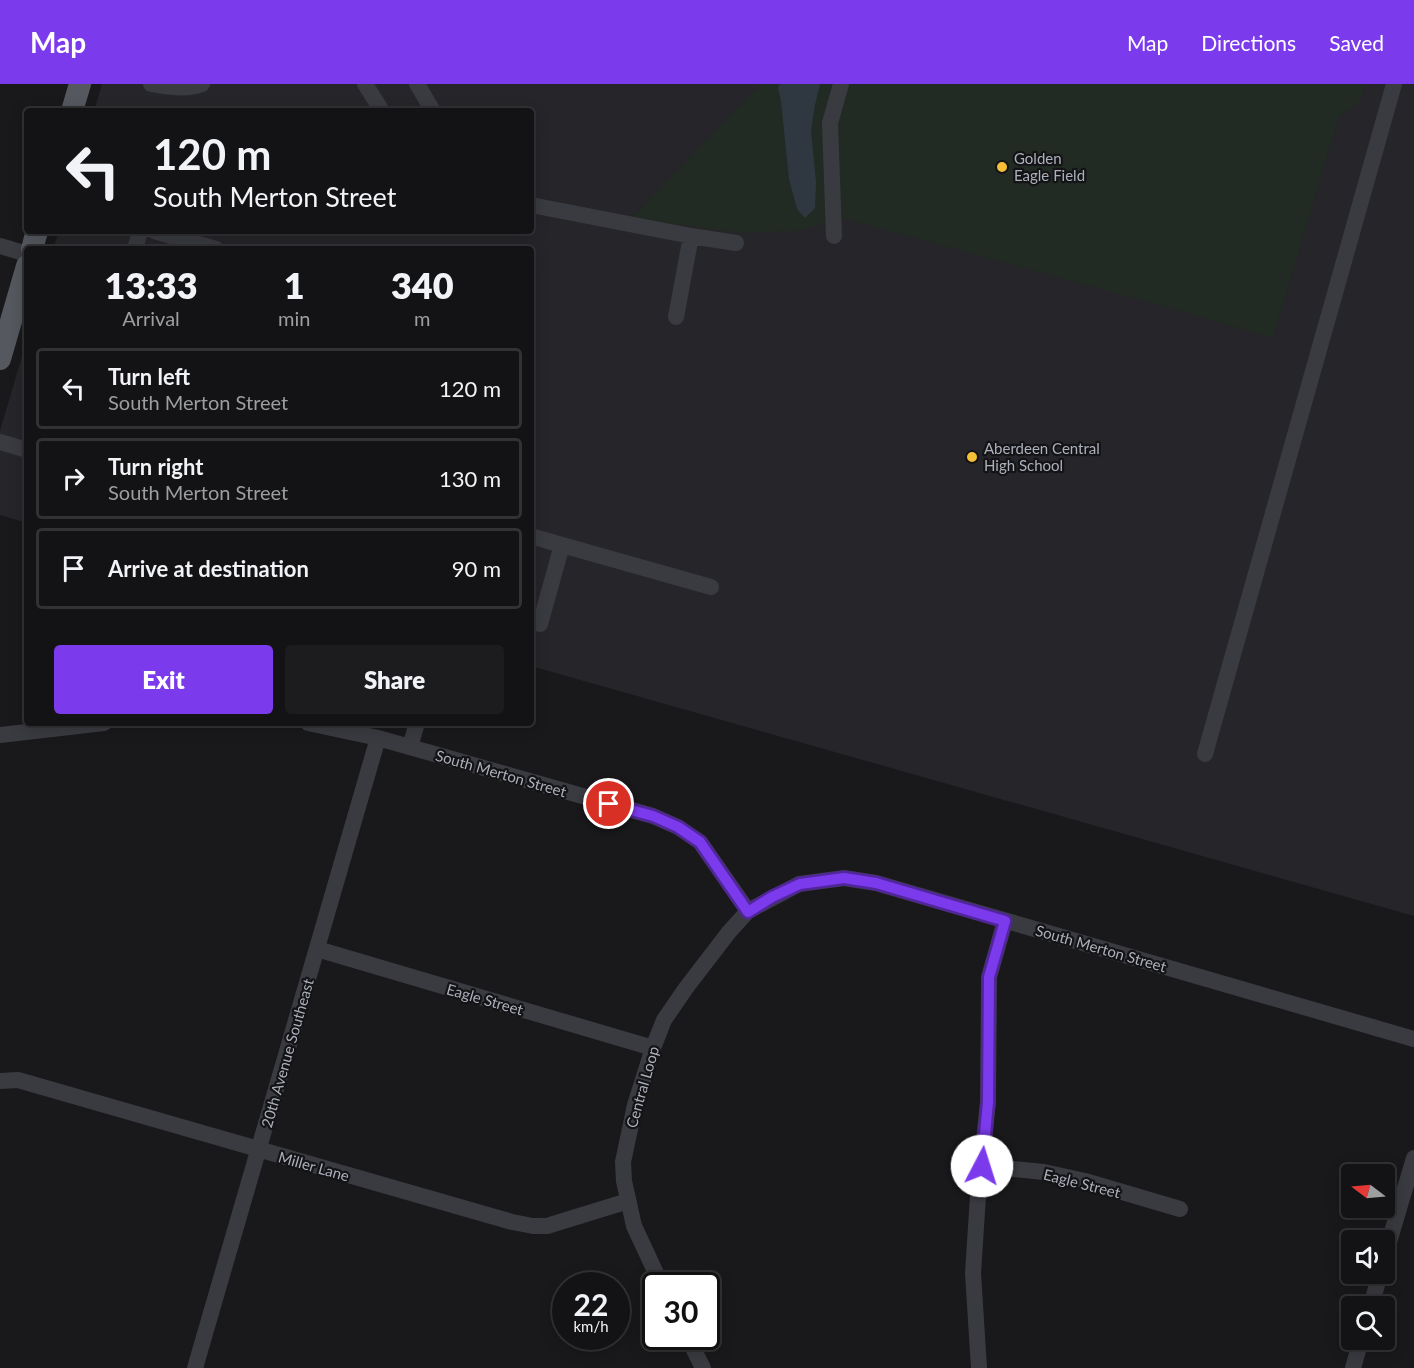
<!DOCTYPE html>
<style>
body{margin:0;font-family:Lato,sans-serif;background:#1c1c1e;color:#f1f3f6;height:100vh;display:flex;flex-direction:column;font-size:22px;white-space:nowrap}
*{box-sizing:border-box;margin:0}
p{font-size:20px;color:#9d9ea0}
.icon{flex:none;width:33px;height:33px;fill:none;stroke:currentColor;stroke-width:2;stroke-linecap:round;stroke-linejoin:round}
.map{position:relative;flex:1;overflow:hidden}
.sheet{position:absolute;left:24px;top:162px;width:510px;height:480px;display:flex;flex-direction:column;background:#131315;border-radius:6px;box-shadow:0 3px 15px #0003,0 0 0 2px #323234}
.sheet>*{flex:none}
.guide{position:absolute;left:24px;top:24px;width:510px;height:126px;border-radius:6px;box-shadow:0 3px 15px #0003,0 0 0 2px #323234;background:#131315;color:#f1f3f6;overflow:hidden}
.needle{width:39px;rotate:286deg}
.buttons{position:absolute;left:1341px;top:1080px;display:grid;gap:12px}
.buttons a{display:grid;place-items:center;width:54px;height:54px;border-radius:6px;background:#131315;box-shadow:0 3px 15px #0003,0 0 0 2px #323234;font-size:30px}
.speed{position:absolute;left:552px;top:1188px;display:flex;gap:12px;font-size:30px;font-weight:700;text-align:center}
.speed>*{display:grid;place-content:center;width:78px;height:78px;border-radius:50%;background:#131315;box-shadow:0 3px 15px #0003,0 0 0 2px #323234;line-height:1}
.speed small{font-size:15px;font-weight:400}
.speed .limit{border:3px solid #111;border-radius:9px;background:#fff;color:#111}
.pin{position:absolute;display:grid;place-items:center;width:51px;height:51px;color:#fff;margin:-26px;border:3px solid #fff;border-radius:50%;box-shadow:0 2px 6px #0007}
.me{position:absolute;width:66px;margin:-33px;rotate:5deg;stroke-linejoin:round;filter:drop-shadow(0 0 4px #0008)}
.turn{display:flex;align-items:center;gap:21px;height:126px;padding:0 30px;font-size:27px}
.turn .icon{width:78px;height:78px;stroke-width:2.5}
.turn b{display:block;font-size:42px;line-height:51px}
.eta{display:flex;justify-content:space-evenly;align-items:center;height:102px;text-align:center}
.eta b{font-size:36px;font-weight:800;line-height:42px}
.cta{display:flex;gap:12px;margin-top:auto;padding:12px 30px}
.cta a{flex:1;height:69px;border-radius:6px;background:#7c3aed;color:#fff;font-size:24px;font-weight:800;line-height:69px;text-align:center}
.cta a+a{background:#1c1c1e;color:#f1f3f6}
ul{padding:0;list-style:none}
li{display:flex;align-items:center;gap:18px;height:81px;margin:0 12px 9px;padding:0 18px;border:3px solid #323234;border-radius:6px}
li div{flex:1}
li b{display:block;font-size:22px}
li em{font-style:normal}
header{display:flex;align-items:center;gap:36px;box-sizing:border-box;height:84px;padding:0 30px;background:#7c3aed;color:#fff}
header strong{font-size:28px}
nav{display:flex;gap:33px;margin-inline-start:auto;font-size:21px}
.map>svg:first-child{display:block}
.built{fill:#262529}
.green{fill:#212a23}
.water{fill:#2f3840}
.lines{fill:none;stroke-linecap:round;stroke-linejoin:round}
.minor{stroke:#3a3b41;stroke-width:16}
.major{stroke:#565860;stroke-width:22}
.route-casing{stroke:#51269a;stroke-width:15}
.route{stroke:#7c3aed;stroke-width:10}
.poi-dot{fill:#f5c038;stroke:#141417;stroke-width:2}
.labels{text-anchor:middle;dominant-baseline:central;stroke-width:4.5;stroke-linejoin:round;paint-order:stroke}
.poi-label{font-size:15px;fill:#acb0bb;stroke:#141417;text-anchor:start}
.street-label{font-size:15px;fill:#acb0bb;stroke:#141417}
</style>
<header>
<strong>Map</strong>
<nav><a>Map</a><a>Directions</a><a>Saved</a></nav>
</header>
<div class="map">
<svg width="1414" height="1284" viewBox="0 0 1414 1284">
<rect width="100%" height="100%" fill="#19191c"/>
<path class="built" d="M102,0H1414V832L531,582V165H53L59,147H531V27H94Z
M27,255V439L0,431V347Z"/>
<path class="green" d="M761,0H1365L1360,17L1339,32L1273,254L1177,226L842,134L799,147L739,149L631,134Z"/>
<path class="water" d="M780,0H820L815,21L811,46L816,98L815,124L805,134L797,125L789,95L781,17L778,4Z"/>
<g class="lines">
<path class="minor" d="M151,0C167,3 186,6 202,0
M365,0L382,27
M417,0L433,27
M531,121L691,152L736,159
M154,147L216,165
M834,152L830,39L841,0
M0,162L27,170
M135,165L139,151L142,147
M676,233L691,152
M0,358L27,366
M531,452L562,461L540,540L531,537
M562,461L711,503
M308,639L378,654L653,732L678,743L700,758L748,827L799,800L844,794L876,799L1414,955
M0,651L104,639
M410,663L417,639
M1205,670L1394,0
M317,865L653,964
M0,997L18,996L512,1138L533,1142H547L628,1117
M982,1082L1044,1088L1085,1097L1180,1125
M1384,1175L1414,1074
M662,1202L634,1142L624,1097L623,1078L635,1021L653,964L664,936L686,904L729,848L748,827
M1371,1222L1380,1190
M687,1252L703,1284
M195,1284L378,654
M979,1284L973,1189L978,1112L988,1018L989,893L1005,837
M1353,1284L1361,1256"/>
<path class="major" d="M72,27L80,0
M32,165L37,147
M0,275L27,182"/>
</g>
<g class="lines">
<defs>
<path id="route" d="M609,720L653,732L678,743L700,758L748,828L772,813L800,800L844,794L876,799L1005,837L989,893L988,1018L982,1082"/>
</defs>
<use href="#route" class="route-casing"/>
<use href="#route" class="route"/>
</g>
<g class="poi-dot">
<circle cx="1002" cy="83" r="6"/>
<circle cx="972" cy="373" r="6"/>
</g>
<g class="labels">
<g class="poi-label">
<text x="1014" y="74">Golden<tspan x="1014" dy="17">Eagle Field</tspan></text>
<text x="984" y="364">Aberdeen Central<tspan x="984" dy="17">High School</tspan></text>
</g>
<g class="street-label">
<text transform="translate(501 689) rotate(16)">South Merton Street</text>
<text transform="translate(1101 864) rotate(16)">South Merton Street</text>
<text transform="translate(485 915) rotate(16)">Eagle Street</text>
<text transform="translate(287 969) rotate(-74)">20th Avenue Southeast</text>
<text transform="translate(642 1003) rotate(-74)">Central Loop</text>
<text transform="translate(314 1082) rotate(16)">Miller Lane</text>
<text transform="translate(1082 1099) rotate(14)">Eagle Street</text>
</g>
</g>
</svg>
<div class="buttons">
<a><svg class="needle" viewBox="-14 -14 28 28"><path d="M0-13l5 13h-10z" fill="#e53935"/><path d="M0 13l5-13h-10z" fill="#9d9ea0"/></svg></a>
<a><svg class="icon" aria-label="sound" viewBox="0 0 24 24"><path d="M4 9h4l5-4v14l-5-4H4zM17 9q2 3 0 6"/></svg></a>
<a><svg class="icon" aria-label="search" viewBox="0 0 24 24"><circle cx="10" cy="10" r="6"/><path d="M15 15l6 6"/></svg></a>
</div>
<div class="speed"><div>22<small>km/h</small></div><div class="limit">30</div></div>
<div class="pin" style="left:609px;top:720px;background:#d93025"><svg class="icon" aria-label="arrive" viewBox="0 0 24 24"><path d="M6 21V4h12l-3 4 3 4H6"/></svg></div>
<svg class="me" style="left:982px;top:1082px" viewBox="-20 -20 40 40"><circle r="19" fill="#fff"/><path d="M0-13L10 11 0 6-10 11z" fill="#7c3aed"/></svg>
<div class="guide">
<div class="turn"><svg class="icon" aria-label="left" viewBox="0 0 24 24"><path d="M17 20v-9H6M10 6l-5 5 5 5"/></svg><div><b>120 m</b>South Merton Street</div></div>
</div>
<section class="sheet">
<div class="eta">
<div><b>13:33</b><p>Arrival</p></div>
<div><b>1</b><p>min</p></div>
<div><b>340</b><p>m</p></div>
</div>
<ul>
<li><svg class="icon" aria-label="left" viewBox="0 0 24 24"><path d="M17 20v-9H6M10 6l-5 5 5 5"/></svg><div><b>Turn left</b><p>South Merton Street</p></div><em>120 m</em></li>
<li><svg class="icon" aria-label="right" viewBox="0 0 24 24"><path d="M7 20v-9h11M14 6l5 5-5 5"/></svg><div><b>Turn right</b><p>South Merton Street</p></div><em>130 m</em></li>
<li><svg class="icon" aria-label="arrive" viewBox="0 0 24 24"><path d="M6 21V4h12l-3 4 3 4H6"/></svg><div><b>Arrive at destination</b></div><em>90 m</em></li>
</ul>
<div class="cta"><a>Exit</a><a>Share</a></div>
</section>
</div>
